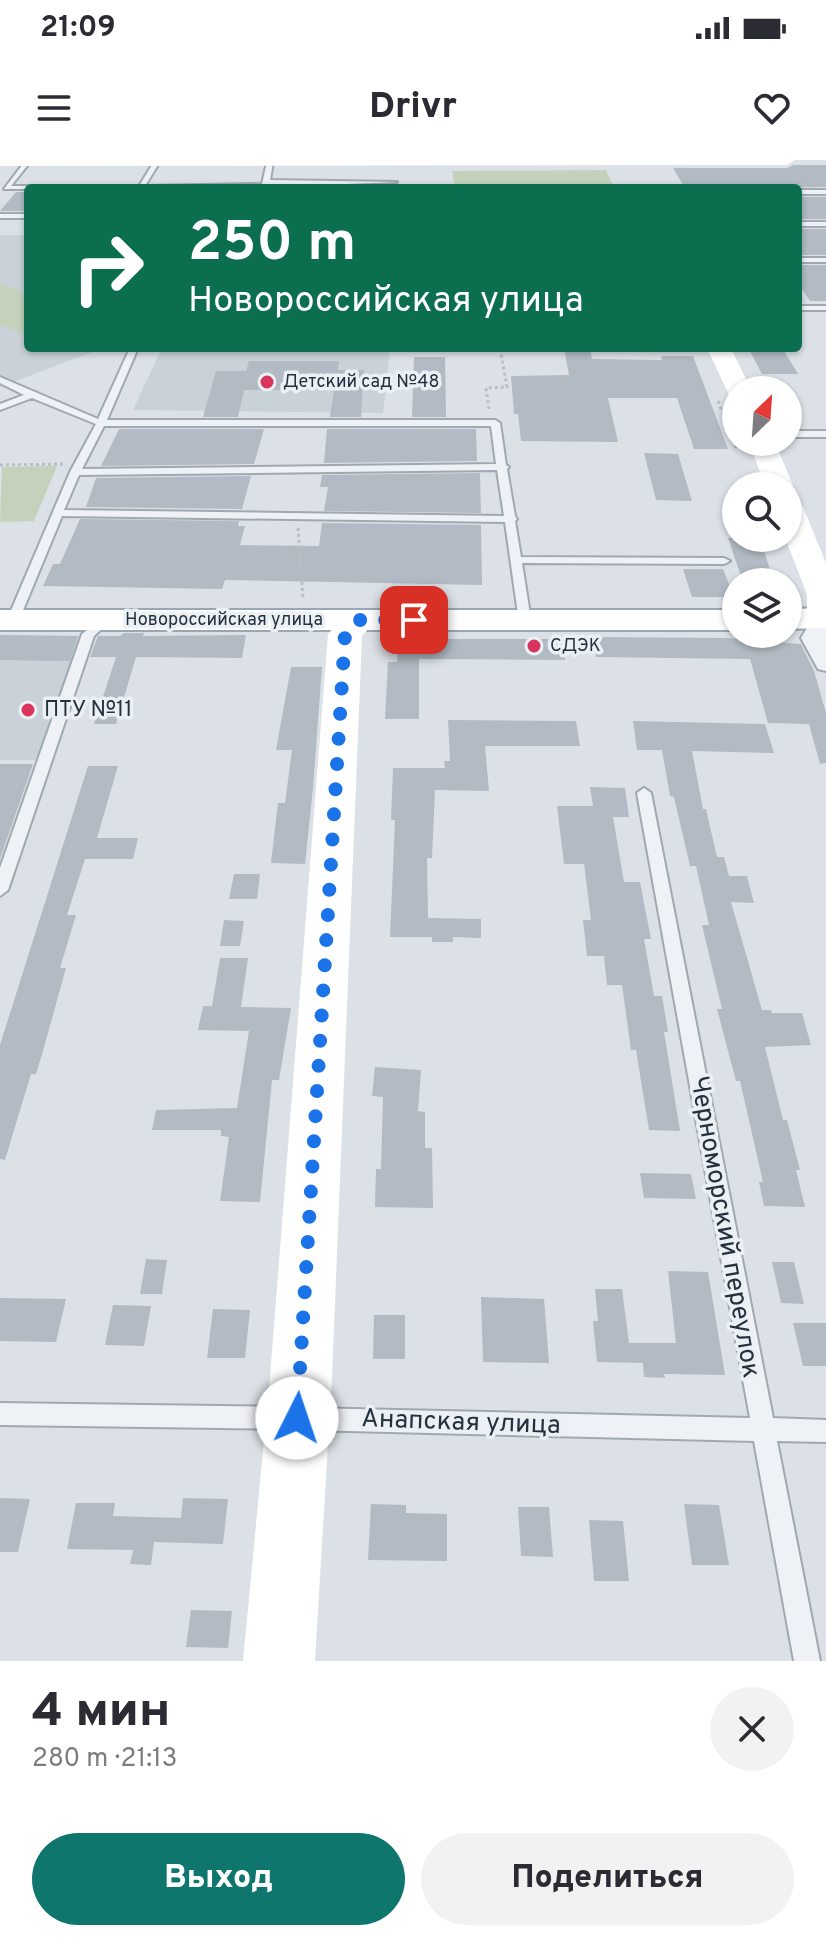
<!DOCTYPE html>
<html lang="ru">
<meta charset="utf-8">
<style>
body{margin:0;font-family:Overpass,sans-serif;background:#f2f2f3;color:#2b2b33;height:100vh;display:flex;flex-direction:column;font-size:30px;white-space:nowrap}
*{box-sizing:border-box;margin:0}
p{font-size:26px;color:#7c7c81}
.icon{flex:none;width:44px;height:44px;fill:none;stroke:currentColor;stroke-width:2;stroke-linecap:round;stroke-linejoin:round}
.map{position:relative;height:1501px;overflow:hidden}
.drawer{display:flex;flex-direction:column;background:#fff;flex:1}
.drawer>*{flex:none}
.hud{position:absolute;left:24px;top:24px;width:778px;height:168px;border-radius:8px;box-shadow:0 2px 6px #0004;background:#0b6e4f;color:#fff;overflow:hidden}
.needle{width:52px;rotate:25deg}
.controls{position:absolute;left:722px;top:216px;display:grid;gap:16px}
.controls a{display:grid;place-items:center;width:80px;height:80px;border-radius:50%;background:#fff;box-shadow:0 2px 6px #0004;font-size:40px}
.pin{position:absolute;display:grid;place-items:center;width:68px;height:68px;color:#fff;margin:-34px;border-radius:16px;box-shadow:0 4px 12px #0006}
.me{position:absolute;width:88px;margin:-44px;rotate:4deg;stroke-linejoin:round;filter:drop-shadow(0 0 6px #0008)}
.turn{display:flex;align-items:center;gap:28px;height:168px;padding:0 32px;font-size:36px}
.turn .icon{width:104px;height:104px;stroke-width:2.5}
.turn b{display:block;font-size:56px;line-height:68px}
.round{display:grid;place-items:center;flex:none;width:84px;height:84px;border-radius:42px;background:#f2f2f3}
.headline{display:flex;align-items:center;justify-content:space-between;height:136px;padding:0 32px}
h1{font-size:48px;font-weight:800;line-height:60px}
.cta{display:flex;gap:16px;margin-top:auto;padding:16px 32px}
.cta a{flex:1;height:92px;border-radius:48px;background:#0f766e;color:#fff;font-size:32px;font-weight:800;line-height:92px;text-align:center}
.cta a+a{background:#f2f2f3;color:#2b2b33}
.status{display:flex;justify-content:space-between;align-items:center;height:56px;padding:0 40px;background:#fff;direction:ltr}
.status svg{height:22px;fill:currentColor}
header{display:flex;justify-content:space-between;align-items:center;height:104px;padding:0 32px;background:#fff;font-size:36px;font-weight:800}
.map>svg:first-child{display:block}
.built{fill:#c9d1d9}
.green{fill:#c4d2bc}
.building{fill:#b2bbc4}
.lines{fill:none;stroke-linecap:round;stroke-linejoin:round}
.lane-casing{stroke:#a0a9b1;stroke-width:4}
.street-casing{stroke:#a0a9b1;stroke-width:4}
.primary-casing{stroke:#9aa7b4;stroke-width:4}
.path{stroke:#b9bfc5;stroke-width:3;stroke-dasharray:3 3;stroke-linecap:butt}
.lane{fill:#eef1f5;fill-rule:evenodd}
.street{fill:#eef1f5;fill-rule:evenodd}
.secondary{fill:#fff;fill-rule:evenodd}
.primary{fill:#fff;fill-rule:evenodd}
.route{stroke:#1a73e8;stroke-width:14;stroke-dasharray:0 25.2}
.poi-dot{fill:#d8345e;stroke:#ebf0f5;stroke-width:3}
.labels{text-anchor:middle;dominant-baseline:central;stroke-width:7;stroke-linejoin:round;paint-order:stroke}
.far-poi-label{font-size:18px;fill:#24313e;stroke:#ebf0f5;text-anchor:start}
.far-street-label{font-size:18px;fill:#24313e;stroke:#ebf0f5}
.poi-label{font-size:22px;fill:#24313e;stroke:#ebf0f5;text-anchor:start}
.near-street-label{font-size:26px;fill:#24313e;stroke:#ebf0f5}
</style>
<div class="status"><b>21:09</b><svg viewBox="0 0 49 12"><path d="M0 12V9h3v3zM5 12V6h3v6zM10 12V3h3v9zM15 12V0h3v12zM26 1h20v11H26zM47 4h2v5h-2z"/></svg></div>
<header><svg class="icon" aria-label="menu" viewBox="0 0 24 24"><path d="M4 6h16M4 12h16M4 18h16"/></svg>Drivr<svg class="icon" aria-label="heart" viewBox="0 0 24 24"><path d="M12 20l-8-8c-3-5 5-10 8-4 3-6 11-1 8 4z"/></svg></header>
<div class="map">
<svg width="826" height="1501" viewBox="0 0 826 1501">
<rect width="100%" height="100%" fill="#dbe1e7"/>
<path class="built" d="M0,75H28V188H103L0,227Z
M162,188H390L383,253L133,250Z
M0,475L84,476L37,600H0Z"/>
<path class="green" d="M606,10L614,28H455L452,11Z
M0,123L28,134V176L0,164Z
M57,306L34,361L0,362L2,307Z"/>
<path class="building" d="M793,5H826V27L685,28L673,8H787Z
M16,32H28V51H0Z
M798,37H826V59H798Z
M798,69H826V95H798Z
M798,105H826V141H810L798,123Z
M564,188H590L592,199L662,200L661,196H693L728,289H694L677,238H608L618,282L521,281L518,254H514L511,216L569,215Z
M750,191H784L798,214H762Z
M414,197H445L446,257H412Z
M249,201H339L338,210H364L361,257H330L334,230H244L238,257H203L216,211H246Z
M119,269H264L254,304L101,306Z
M327,269H476L477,301L324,303Z
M644,293L678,294L692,341L656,340Z
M480,313L481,353L324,351L328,327H320L322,315Z
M251,316L242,349L86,347L96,318Z
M80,359L239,361L238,366H245L240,385L319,386L322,363L481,365L482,425L225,420L222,429L43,426L53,404H60Z
M728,378H760L774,422H743Z
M683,409H723L734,437H692Z
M124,473H144L143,476L246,475L242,498L136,497L116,564H94L116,497H90L98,476H120Z
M0,475L78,476L70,501L0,500Z
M399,475L436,476V479H562L565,500L419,499V559H385L388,502H397Z
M593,477L726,478L801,484L814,511L826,553V603L820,604L809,564L768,563L750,499L596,497Z
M291,507H322L313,628L305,704L271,703L278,643H285L292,590H276Z
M448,560L576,561L580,586H485L489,631L435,630L432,698H427L428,758L481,759V778L453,777V782H432V777H390L395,660H391L393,608H445L444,601H450Z
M633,561L765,564L774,593L692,591L703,649H706L717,697H724L729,716H747L754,743L731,742L762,850H771L772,853H802L811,885L765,887L783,960H787L800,1010H796L805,1047L764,1046L759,1022H763L740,921H736L717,849H722L702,765H709L696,706H690L674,637L670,636L662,590H637Z
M0,604H33L0,699Z
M88,606H118L97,678H138L133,699H85L67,755H76L60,808H66L43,891L36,914H31L5,1000L0,999V885Z
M590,627L625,628L629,657H613L624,722H640L651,779H644L654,836H662L668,872H664L680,971L649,970L636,890H631L622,825H607L604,796H587L583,760H591L584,704H564L557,646H593Z
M234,714H260L257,739H229Z
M224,760L244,761L240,786H220Z
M220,798H248L241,847L291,848L279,920H272L260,1042L220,1041L229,977L221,976V970H152L156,950L237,948L249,871L198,870L203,846H212Z
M375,907L421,910L418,951L425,952V988H432L433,1048L375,1047L376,1009H381L383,937L372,936Z
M640,1013L691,1014L696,1039L644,1038Z
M146,1099L167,1100L162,1134H140Z
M772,1102H794L804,1144L781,1143Z
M668,1111L708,1112L725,1215L664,1214L665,1218L644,1217L643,1203L597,1202L593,1161H598L595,1129H622L629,1183H676Z
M481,1137L544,1139L549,1203L483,1202Z
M0,1138L66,1139L56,1182L0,1181Z
M113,1145L151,1146L144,1186L105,1185Z
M213,1149L250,1150L245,1198H207Z
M374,1155H405V1199H373Z
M793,1163H826V1206H803Z
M0,1338L30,1339L18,1392H0Z
M183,1338L228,1339L223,1384L154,1382L151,1405L130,1404L133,1390L67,1389L76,1343H115L113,1356L181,1358Z
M371,1344L406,1345V1353L447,1354V1401L368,1400Z
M684,1344L719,1345L729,1405H692Z
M518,1347H549L553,1397L521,1396Z
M589,1360L623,1361L629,1421H594Z
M191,1450L232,1451L228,1488L186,1487Z"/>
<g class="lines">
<defs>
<path id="lane" d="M26,0L31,1L11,26H139L155,0H161L145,26L262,24L267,2L270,0L273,2L270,20L397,22L346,24L344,28H338L339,24H269L264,28L4,29Z
M798,30H826V34H798Z
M0,54H28V58H0Z
M798,62H826V66H798Z
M798,98H826V102H798Z
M798,146H826V150H798Z
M130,188H138L107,260H495L500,263L506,305L509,307L507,309L515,356L517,359L515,361L521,397L724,398L730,401L724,404L522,403L531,461L525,465L519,461L505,362L62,356L19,460L13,464L9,463L7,460L70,312L96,264L32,238L0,250V244L24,235L0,223V217L98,259ZM104,266H491L496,304L82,309ZM497,310L504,356L64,350L79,315Z
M788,271H826V277H788Z
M105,456L111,460L94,476L8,730L0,736V708L82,474Z
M644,628L651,633L773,1258L826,1260V1282L777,1281L820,1501H794L754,1281L308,1270L300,1267L297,1259L300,1251L308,1248L750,1258L637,633Z
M0,1243L285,1247L293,1250L296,1258L293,1266L285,1269L0,1265Z"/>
<path id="street" d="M826,452V511L818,509L801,478L816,453Z"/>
<path id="primary" d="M826,448V468L788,469V449Z
M0,450H736V470H0Z"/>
</defs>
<use href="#lane" class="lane-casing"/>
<use href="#street" class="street-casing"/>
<use href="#primary" class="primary-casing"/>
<path class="path" d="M718,241L736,288
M489,249L486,228L507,227L500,188
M0,305L63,304
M298,368L303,438
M743,476L781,477"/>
<use href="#lane" class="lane"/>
<use href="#street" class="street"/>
<path class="secondary" d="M0,0H795L787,5L0,6Z
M707,188H731L751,230H736V237L729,235Z
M749,282H775L793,326L789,332L788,326H765Z
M788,338L798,341L803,347L826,403V468L812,465L807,458V434L785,378H788Z
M359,450L371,453L376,460L362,476L332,1217L315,1501H243L270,1217L328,474L347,453Z"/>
<use href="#primary" class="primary"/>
</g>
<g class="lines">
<path class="route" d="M297,1258L345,474L359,460H414"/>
</g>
<g class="poi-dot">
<circle cx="267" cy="222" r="8"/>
<circle cx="534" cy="486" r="8"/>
<circle cx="28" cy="550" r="8"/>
</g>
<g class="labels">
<g class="far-poi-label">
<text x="283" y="222">Детский сад №48</text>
<text x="550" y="486">СДЭК</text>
</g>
<g class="far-street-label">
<text x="224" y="460">Новороссийская улица</text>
</g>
<g class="poi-label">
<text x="44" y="550">ПТУ №11</text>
</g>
<g class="near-street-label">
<text transform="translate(724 1067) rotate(80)">Черноморский переулок</text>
<text transform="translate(461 1263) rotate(2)">Анапская улица</text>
</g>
</g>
</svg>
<div class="controls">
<a><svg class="needle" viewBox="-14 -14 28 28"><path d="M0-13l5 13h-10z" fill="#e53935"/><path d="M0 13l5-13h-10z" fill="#7c7c81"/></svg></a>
<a><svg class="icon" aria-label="search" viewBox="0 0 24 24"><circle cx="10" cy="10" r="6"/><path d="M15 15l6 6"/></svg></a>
<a><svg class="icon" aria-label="layers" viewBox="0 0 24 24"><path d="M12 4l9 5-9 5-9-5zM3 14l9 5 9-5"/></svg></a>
</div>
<div class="pin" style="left:414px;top:460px;background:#d93025"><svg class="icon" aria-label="arrive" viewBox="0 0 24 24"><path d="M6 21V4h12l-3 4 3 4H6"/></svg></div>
<svg class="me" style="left:297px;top:1258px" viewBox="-20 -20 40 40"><circle r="19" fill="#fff"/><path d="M0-13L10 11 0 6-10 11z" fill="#1a73e8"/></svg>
<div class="hud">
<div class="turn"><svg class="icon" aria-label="right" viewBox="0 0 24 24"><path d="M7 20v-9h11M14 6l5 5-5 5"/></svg><div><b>250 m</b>Новороссийская улица</div></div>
</div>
</div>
<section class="drawer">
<div class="headline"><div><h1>4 мин</h1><p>280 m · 21:13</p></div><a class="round"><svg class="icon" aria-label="close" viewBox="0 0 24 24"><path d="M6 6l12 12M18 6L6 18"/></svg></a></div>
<div class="cta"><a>Выход</a><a>Поделиться</a></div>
</section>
